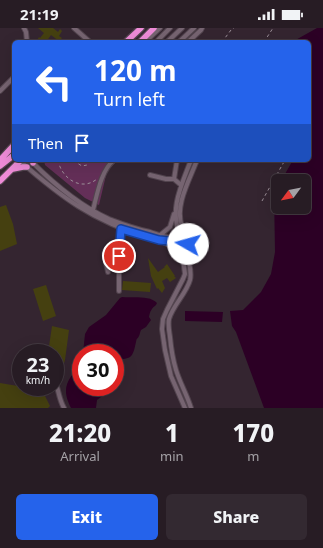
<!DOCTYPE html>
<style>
body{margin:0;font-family:"Noto Sans",sans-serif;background:#332931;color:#f1f3f6;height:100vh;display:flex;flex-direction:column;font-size:15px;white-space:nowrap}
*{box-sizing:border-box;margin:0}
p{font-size:13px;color:#a4a1a6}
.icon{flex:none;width:22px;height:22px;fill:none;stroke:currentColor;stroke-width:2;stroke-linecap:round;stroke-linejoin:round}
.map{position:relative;height:380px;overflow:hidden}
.details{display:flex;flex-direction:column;background:#271c24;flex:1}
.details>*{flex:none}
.guide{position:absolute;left:12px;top:12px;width:299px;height:122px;border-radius:6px;box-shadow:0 4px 16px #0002,0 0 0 1px #433a41;background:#2563eb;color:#fff;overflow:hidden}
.needle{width:26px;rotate:238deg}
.tools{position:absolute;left:271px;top:146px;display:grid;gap:8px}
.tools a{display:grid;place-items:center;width:40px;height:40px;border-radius:6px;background:#271c24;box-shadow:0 4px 16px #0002,0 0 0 1px #433a41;font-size:20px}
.speed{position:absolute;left:12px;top:316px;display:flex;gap:8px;font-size:20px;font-weight:700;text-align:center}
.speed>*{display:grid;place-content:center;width:52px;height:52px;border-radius:50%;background:#271c24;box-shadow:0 4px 16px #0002,0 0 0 1px #433a41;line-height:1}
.speed small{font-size:10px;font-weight:400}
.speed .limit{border:6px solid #d22;background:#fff;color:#111}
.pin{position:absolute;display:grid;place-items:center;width:34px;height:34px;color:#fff;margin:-17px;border:2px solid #fff;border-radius:50%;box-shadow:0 1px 4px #0007}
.me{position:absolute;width:44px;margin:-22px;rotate:277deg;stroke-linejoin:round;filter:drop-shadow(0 0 3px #0008)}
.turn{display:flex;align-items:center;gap:14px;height:84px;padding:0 16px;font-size:18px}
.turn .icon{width:52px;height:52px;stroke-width:2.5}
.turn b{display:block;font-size:28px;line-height:34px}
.then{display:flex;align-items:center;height:38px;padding:0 16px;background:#0003;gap:8px;font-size:15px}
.eta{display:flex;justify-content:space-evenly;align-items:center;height:68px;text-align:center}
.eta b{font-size:24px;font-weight:800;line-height:28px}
.primary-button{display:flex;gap:8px;margin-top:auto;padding:8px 16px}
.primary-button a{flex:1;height:46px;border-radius:6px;background:#2563eb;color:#fff;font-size:16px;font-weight:800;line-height:46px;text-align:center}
.primary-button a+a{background:#332931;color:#f1f3f6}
.status{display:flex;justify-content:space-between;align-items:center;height:28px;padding:0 20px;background:#271c24;direction:ltr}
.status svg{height:11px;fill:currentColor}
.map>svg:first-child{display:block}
.green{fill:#642f58}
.water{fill:#2c0025}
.building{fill:#454010}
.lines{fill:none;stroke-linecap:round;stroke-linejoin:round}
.minor-casing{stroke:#52444e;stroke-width:6}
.highway-casing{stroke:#52444e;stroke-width:8}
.path{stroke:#9c8f98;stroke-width:1;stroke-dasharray:3 3;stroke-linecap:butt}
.minor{stroke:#766471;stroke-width:4}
.highway{stroke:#ee8bd7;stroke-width:5.5}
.route-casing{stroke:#184099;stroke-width:10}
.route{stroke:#2563eb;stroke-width:7}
</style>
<div class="status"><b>21:19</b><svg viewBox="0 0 49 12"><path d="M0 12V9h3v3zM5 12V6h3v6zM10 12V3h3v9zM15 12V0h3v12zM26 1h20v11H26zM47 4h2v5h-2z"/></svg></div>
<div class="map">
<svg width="323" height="380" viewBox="0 0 323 380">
<rect width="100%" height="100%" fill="#342530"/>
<path class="green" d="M44,132H118L107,143L99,177L85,170L45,137Z"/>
<path class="water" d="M317,0H323V380H264L236,304L232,298L230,283L243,282L261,264L271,246L275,224L274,165L278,157V179H304V153H281L293,132H309V103L310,102L309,100V14H292Z
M122,269C133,270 150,267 157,275L156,277C152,280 150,283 149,289L151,292L146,299L141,302C140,304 140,306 139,308C137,312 137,309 136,314C135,318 134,326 130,329C126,332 121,329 115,335V325H83L85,306L89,299L106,287L120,270Z
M185,283L223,284L222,294L185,293Z
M81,332V359H108L105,366L97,372L96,380H71C59,356 71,352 81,332Z"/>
<path class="building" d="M38,0H53L58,4L60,1L62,3L59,8L62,10L59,13L51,7L46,14H36L39,9L40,10L44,5Z
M6,177L13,196L17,216L0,223V179Z
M148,230L158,244L165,239H164L167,236L175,248H174L176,250L170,254L167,250L162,253L165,260L162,265L158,260L157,261L151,248Z
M123,253L151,255L150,264L122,262Z
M46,257L56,288L43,293L33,261Z
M52,298L69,302L65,332L62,342L56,340L57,336H55V325H48Z
M0,355L42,362L50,378L48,380H0Z"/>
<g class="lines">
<defs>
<path id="minor" d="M24,0L26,4L27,14
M74,0L90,14
M158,12L170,0
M145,14L160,0
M167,14L182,0
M179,14L194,0
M188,14L201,2L202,0
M0,63L14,49
M20,133C60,168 94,194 146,208C157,211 168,214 179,214
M32,134C54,156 80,178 109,191C122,196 136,201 150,204C160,207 169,211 180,209
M150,147L166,151H174L181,157
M174,151L177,132
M93,182C97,167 101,142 114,132
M186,206C185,204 183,201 182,198C174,178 190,151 197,132
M178.5 212a5.5 5.5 0 1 1 11 0a5.5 5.5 0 1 1-11 0Z
M159,208L170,199L174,186
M181,208C168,183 182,156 191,132
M165,215L172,219L183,232
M181,216L185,246L183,251L167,282L163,291L162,301L165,322L171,348L185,380
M188,216C185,228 193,240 190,252C186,266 173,277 169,291C168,296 169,303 170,309C171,320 173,332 176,342C180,355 187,367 191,380
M108,244C107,237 103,230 105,223L119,222
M119,263V222L121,201
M55,358L57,359C59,366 60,373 64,380"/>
<path id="highway" d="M126,14L141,0
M140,14L154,0
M0,132L14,117
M33,132V135
M0,138L14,127
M13,141L23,139H27
M0,153L21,132"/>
</defs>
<use href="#minor" class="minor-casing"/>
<use href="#highway" class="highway-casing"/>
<path class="path" d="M222,14L231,2L234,0
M264,14L273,0
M58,132C61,150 81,164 97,151
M74,132L77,135L82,138L87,137L91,132
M102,132L104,136L103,137
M262,173L285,132"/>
<use href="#minor" class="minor"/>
<use href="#highway" class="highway"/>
</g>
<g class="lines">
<defs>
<path id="route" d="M119,228L121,201L159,212L179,214L183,217L188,216"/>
</defs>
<use href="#route" class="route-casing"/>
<use href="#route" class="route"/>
</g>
</svg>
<div class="tools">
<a><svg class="needle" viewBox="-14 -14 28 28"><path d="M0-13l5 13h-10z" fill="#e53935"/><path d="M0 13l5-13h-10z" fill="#a4a1a6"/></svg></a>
</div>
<div class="speed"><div>23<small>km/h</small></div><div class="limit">30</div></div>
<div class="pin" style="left:119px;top:228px;background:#d93025"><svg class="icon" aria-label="arrive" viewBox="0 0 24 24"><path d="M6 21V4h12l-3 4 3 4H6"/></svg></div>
<svg class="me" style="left:188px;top:216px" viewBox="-20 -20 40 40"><circle r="19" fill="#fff"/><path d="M0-13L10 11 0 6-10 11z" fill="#2563eb"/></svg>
<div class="guide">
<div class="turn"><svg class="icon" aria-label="left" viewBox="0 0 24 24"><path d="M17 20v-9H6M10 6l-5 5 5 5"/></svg><div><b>120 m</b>Turn left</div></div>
<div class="then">Then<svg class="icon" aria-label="arrive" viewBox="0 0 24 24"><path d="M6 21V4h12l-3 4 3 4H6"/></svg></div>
</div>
</div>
<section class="details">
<div class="eta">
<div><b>21:20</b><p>Arrival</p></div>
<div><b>1</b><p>min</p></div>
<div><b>170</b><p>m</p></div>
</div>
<div class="primary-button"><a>Exit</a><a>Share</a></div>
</section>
